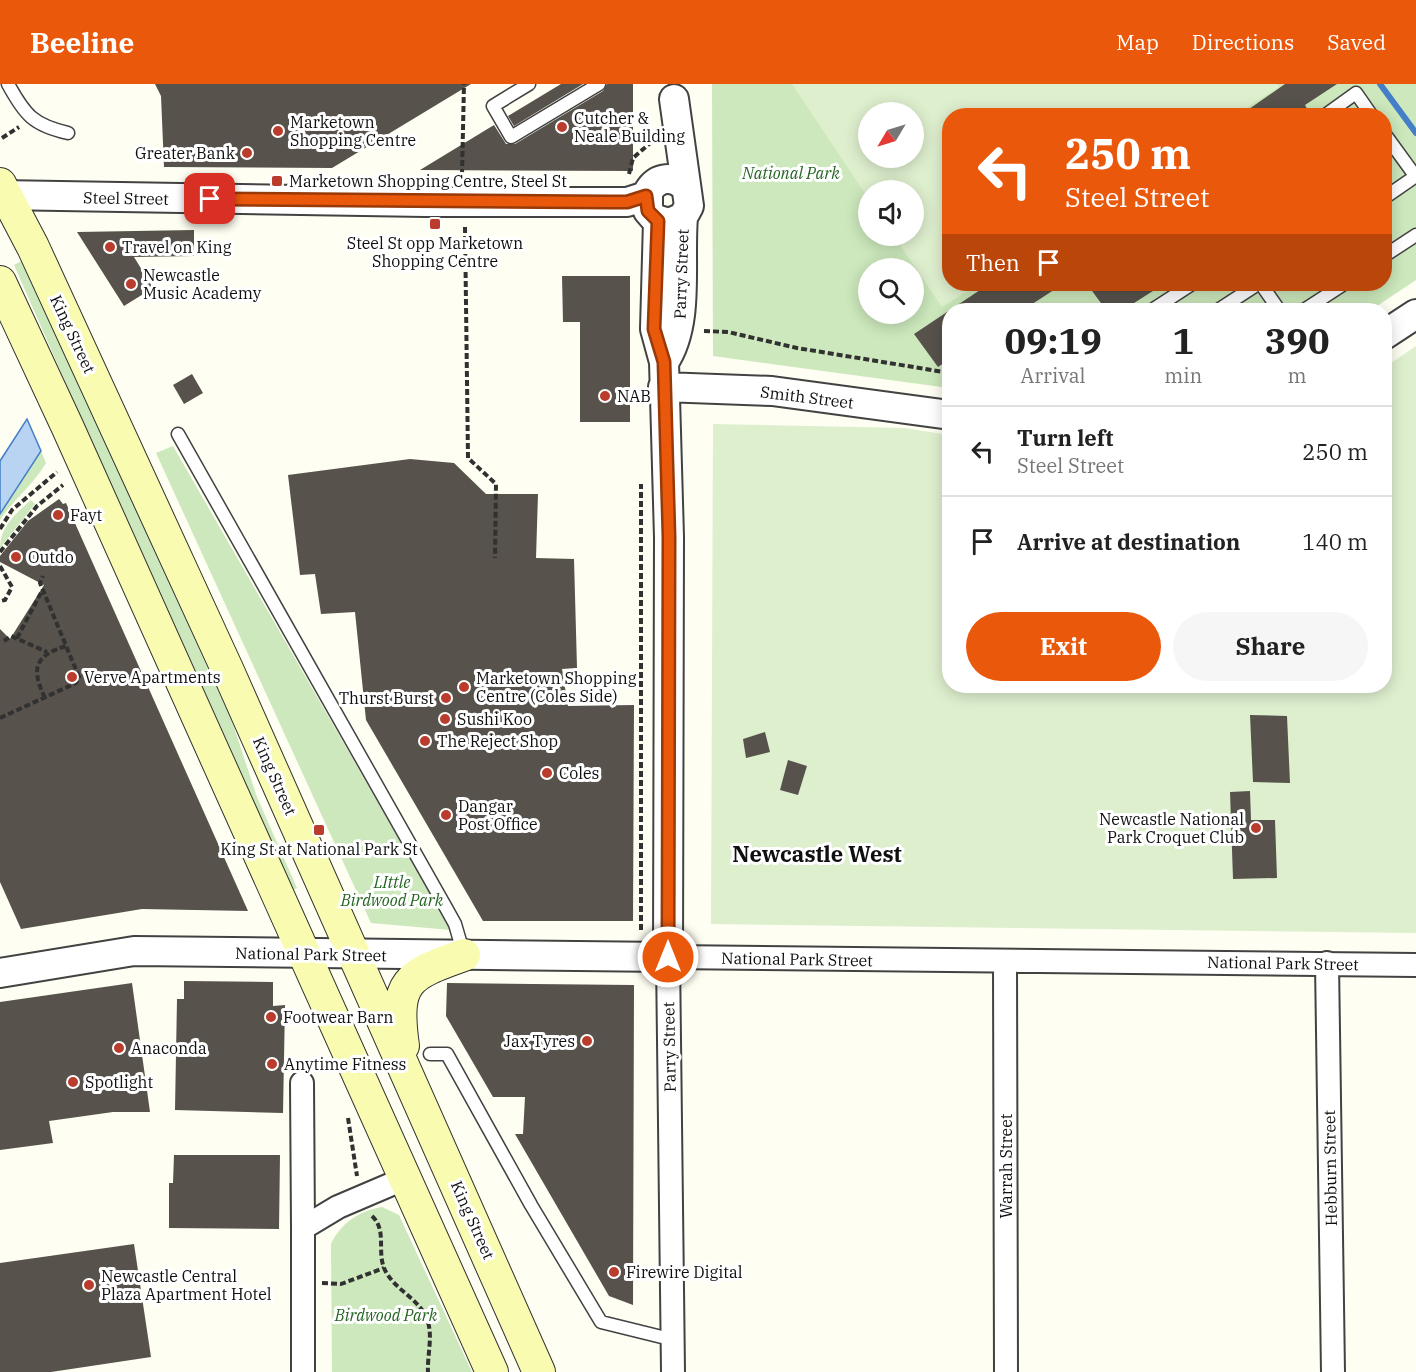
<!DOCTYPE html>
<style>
body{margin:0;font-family:"IBM Plex Serif",serif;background:#f6f6f6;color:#222;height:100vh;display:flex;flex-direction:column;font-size:22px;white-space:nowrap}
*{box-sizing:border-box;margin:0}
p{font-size:20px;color:#767676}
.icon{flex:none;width:33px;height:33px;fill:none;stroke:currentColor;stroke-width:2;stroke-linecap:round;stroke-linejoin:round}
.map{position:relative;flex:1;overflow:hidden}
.sheet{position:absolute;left:942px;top:219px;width:450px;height:390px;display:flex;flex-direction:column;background:#fff;border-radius:24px;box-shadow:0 3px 15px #0003}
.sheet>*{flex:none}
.guide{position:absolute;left:942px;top:24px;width:450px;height:183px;border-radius:24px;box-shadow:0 3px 15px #0003;background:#ea580c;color:#fff;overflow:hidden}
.needle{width:39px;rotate:232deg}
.buttons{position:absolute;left:858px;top:18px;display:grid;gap:12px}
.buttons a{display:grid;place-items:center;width:66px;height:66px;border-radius:50%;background:#fff;box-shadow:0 3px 15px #0003;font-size:30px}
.pin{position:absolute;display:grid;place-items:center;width:51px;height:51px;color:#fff;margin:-26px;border-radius:12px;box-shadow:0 3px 9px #0006}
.me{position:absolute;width:66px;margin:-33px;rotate:0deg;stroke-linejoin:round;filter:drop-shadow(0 0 4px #0008)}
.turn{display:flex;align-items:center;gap:21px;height:126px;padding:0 24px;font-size:27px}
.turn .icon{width:78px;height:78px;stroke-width:2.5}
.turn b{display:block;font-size:42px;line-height:51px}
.then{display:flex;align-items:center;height:57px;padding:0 24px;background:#0003;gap:12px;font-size:22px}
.eta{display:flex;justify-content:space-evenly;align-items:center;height:102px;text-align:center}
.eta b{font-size:36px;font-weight:700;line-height:42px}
.primary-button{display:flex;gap:12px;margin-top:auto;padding:12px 24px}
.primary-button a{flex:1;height:69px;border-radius:36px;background:#ea580c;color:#fff;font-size:24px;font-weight:700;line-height:69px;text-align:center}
.primary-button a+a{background:#f6f6f6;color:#222}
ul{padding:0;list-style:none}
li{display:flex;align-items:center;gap:18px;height:90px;padding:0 24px;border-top:2px solid #e0e0e0}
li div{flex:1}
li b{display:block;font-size:22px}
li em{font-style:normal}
header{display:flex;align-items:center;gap:36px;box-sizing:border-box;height:84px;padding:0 30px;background:#ea580c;color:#fff}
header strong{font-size:28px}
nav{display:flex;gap:33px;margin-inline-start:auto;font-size:21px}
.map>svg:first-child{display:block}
.green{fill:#cce8bc;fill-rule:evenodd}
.pitch{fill:#deefce;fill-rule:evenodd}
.water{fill:#b9d4f3;stroke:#437ec7;stroke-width:1.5}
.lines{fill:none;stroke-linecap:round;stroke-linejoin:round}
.stream{stroke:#437ec7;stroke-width:6}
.building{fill:#57524c}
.service-casing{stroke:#424242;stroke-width:15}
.minor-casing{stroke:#424242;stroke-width:26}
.tertiary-casing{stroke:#424242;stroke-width:32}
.secondary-casing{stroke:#313131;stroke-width:34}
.path{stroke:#313131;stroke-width:4;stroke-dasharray:6 3;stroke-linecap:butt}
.service{stroke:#fff;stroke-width:12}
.minor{stroke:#fff;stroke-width:22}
.tertiary{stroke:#fff;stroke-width:28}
.secondary{stroke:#f8fbb0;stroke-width:32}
.route-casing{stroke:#983908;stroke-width:15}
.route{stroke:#ea580c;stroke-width:10}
.poi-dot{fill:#b93c2d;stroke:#fff;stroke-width:2}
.labels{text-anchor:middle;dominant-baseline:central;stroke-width:6;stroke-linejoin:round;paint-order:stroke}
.poi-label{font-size:16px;fill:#0f0f0f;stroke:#fff;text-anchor:start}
.park-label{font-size:16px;font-style:italic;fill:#256422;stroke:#fff}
.street-label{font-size:16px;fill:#0f0f0f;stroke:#fff}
.district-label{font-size:22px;font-weight:bold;fill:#0f0f0f;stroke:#fff}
</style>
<header>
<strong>Beeline</strong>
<nav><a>Map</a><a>Directions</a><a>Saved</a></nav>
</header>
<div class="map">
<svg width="1416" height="1288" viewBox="0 0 1416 1288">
<rect width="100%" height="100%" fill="#fefef2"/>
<path class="green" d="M712,0H1416V196L1371,226H950L949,304L713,272ZM868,28H914V74H868ZM950,32H1384V200H950ZM868,106H914V152H868ZM868,184H914V230H868Z
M25,175L226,619L257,713L297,804L289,808L14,181Z
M173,362L451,846L371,839L156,369Z
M41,367L46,379C33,401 14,415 0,436V430Z
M31,416L35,420L0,464C0,443 16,429 31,416Z
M382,1123L399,1131L472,1288H332L331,1160C341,1139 359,1127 382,1123Z"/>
<path class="pitch" d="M792,0H1277L1279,3L1235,31L950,32V200H979L942,223L894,152H914V106H868V114ZM868,28H914V74H868Z
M1416,262V849L711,840L713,340L905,344L949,351L950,602H1384L1385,283Z"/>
<path class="water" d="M27,335L41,367L0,430V377Z"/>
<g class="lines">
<path class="stream" d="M1380,0L1416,49"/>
</g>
<path class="building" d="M155,0H471L332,84L164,83L161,12Z
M561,0H583L514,42L508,32Z
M607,0H633V87L420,86L494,41L506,60H515L603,7Z
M1285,0H1337L1305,21L1311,32H1239Z
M194,146V172L134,173L153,204L124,222L77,148Z
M562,192H630V338H580V238H563Z
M989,200H1063L1023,226H950V275L938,283L914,250Z
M1087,200H1164L1123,226H1106Z
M192,290L203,309L184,320L173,301Z
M410,375L454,379L486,410H538L536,474L574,475L577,584L562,585L568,622L634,621L633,837H483L366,636L355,528L321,530L315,490L300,491L288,391Z
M59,415L63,420L66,419L248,827L142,825L21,845L0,798V545L10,555L44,501L0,478V472L28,437Z
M1250,631L1287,632L1290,699L1253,698Z
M765,648L770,668L746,674L743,655Z
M788,676L807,682L798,711L780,706Z
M1250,707L1251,736H1275L1277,794L1233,795L1230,708Z
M184,897L273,898V922L285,921L283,1029L175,1026L177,915H184Z
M132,899L150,1028H113L49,1037L53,1059L0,1066V918Z
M447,899L634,901L633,1221L609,1212L515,1050H523L525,1013H493L446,932Z
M174,1071H280L279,1145L169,1144V1099H173Z
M134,1160L151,1273L51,1288H0V1179Z"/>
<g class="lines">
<defs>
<path id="service" d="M8,0C25,31 33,41 68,49
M529,0L493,22L511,53L599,0
M1324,32L1356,9L1372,32
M1384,49L1416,93
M1384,114L1416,92
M1384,172L1416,151
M1261,200L1279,226
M1152,226L1192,200
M1218,226L1258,200
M1304,226L1344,200
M178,350L445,822L455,840L464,871
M430,970H447L531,1121L601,1238L674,1256"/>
<path id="minor" d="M1005,877L1006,1288
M1327,879L1333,1288
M302,999L303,1144
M303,1288V1144L338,1123L406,1094
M673,1288L668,873L1416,881"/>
<path id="tertiary" d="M674,15L689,122L683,133L669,139L655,135L648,127V108C657,92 674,91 686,104
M0,111L425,118H627L646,112
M1384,251L1416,230
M664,278C690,240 679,179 683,133
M663,303L772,307L950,331
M0,889L134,867L668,873L669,453L664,278L655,245L658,137"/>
<path id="secondary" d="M0,100L33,163L228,587L539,1288
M0,198L68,344L492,1288
M403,962C394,897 407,891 464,871"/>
</defs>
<use href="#service" class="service-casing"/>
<use href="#minor" class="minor-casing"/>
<use href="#tertiary" class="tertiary-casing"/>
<use href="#secondary" class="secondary-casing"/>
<path class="path" d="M2,54L19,43
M629,90L633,74L656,54
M462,91L464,0
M465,143L468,374L496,400L495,474
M704,247L728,248L797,264L950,289
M0,445L12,426L57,388
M0,468L37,422L63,401
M0,482L12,503L5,516L0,517
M17,554L42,507
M4,557L11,552L47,568
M45,614C31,585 34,572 66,562
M0,634L76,599L79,593L40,499L43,492
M641,846V400
M348,1034L357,1092
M372,1132C387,1146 377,1166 384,1184C393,1205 418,1214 426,1233C434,1249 427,1271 428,1288
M322,1199L341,1200L384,1184"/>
<use href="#service" class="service"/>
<use href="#minor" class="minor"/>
<use href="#tertiary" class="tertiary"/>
<use href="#secondary" class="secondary"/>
</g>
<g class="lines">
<defs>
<path id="route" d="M210,115L610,118H627L646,112L648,127L658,137L654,245L664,278L669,453L668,873"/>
</defs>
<use href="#route" class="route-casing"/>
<use href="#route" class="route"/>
</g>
<g class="poi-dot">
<circle cx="562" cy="43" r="6"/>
<circle cx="278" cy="47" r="6"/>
<circle cx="247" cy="69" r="6"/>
<rect x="271" y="91" width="12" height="12" rx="3"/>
<rect x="429" y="134" width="12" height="12" rx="3"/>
<circle cx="110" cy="163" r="6"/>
<circle cx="131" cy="200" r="6"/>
<circle cx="605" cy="312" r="6"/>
<circle cx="58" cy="431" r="6"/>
<circle cx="16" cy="473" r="6"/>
<circle cx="72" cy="593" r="6"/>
<circle cx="464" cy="603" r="6"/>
<circle cx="446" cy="614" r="6"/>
<circle cx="445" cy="635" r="6"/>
<circle cx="425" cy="657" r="6"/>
<circle cx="547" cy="689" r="6"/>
<circle cx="446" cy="731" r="6"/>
<circle cx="1256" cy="744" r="6"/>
<rect x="313" y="740" width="12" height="12" rx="3"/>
<circle cx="271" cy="933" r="6"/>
<circle cx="587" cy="957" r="6"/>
<circle cx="119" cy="964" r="6"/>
<circle cx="272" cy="980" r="6"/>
<circle cx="73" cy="998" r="6"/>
<circle cx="614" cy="1188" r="6"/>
<circle cx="89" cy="1201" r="6"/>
</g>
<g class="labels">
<g class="poi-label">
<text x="574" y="34">Cutcher &amp;<tspan x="574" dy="18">Neale Building</tspan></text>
<text x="290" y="38">Marketown<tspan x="290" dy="18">Shopping Centre</tspan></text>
<text x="235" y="69" text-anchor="end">Greater Bank</text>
<text x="289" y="97">Marketown Shopping Centre, Steel St</text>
<text x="435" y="159" text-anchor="middle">Steel St opp Marketown<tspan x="435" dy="18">Shopping Centre</tspan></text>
<text x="122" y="163">Travel on King</text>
<text x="143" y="191">Newcastle<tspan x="143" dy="18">Music Academy</tspan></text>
<text x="617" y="312">NAB</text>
<text x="70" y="431">Fayt</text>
<text x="28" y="473">Outdo</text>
<text x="84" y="593">Verve Apartments</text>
<text x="476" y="594">Marketown Shopping<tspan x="476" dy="18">Centre (Coles Side)</tspan></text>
<text x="434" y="614" text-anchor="end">Thurst Burst</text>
<text x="457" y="635">Sushi Koo</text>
<text x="437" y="657">The Reject Shop</text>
<text x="559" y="689">Coles</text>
<text x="458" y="722">Dangar<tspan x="458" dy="18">Post Office</tspan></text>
<text x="1244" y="735" text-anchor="end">Newcastle National<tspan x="1244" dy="18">Park Croquet Club</tspan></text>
<text x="319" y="765" text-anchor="middle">King St at National Park St</text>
<text x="283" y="933">Footwear Barn</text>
<text x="575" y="957" text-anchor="end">Jax Tyres</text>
<text x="131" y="964">Anaconda</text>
<text x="284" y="980">Anytime Fitness</text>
<text x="85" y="998">Spotlight</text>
<text x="626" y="1188">Firewire Digital</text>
<text x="101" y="1192">Newcastle Central<tspan x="101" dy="18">Plaza Apartment Hotel</tspan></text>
</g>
<g class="park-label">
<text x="791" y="89">National Park</text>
<text x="392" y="798">LIttle<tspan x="392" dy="18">Birdwood Park</tspan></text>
<text x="386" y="1231">Birdwood Park</text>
</g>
<g class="street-label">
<text transform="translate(126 114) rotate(1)">Steel Street</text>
<text transform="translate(681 190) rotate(-88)">Parry Street</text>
<text transform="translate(73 250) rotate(65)">King Street</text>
<text transform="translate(807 313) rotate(7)">Smith Street</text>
<text transform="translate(275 692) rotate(66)">King Street</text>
<text transform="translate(311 870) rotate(1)">National Park Street</text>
<text transform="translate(797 875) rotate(1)">National Park Street</text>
<text transform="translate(1283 879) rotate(1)">National Park Street</text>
<text transform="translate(669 963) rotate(-91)">Parry Street</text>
<text transform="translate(1006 1082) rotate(-90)">Warrah Street</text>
<text transform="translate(1330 1084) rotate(-91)">Hebburn Street</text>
<text transform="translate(473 1136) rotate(66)">King Street</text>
</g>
<g class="district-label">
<text x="817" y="769">Newcastle West</text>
</g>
</g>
</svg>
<div class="buttons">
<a><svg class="needle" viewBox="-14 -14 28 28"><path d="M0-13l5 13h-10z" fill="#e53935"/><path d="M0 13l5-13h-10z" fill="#767676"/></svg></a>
<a><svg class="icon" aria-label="sound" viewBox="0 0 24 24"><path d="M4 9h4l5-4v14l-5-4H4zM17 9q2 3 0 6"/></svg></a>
<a><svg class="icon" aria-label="search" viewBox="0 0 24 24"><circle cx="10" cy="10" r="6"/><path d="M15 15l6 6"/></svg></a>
</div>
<div class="pin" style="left:210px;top:115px;background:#d93025"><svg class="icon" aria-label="arrive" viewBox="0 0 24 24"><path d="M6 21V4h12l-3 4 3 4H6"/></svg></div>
<svg class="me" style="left:668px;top:873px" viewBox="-20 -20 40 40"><circle r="17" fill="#ea580c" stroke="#fff" stroke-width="3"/><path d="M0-11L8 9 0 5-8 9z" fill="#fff"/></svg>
<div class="guide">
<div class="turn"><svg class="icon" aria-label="left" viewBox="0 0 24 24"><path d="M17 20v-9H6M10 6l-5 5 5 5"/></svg><div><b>250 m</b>Steel Street</div></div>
<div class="then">Then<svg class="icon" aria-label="arrive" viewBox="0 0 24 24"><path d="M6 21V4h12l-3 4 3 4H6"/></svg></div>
</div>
<section class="sheet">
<div class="eta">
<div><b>09:19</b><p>Arrival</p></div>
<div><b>1</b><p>min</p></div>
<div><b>390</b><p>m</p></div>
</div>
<ul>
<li><svg class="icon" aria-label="left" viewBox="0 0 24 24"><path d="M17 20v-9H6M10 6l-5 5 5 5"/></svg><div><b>Turn left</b><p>Steel Street</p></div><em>250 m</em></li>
<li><svg class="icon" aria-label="arrive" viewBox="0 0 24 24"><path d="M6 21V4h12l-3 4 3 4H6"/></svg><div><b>Arrive at destination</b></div><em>140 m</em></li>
</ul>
<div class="primary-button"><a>Exit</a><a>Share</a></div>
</section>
</div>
